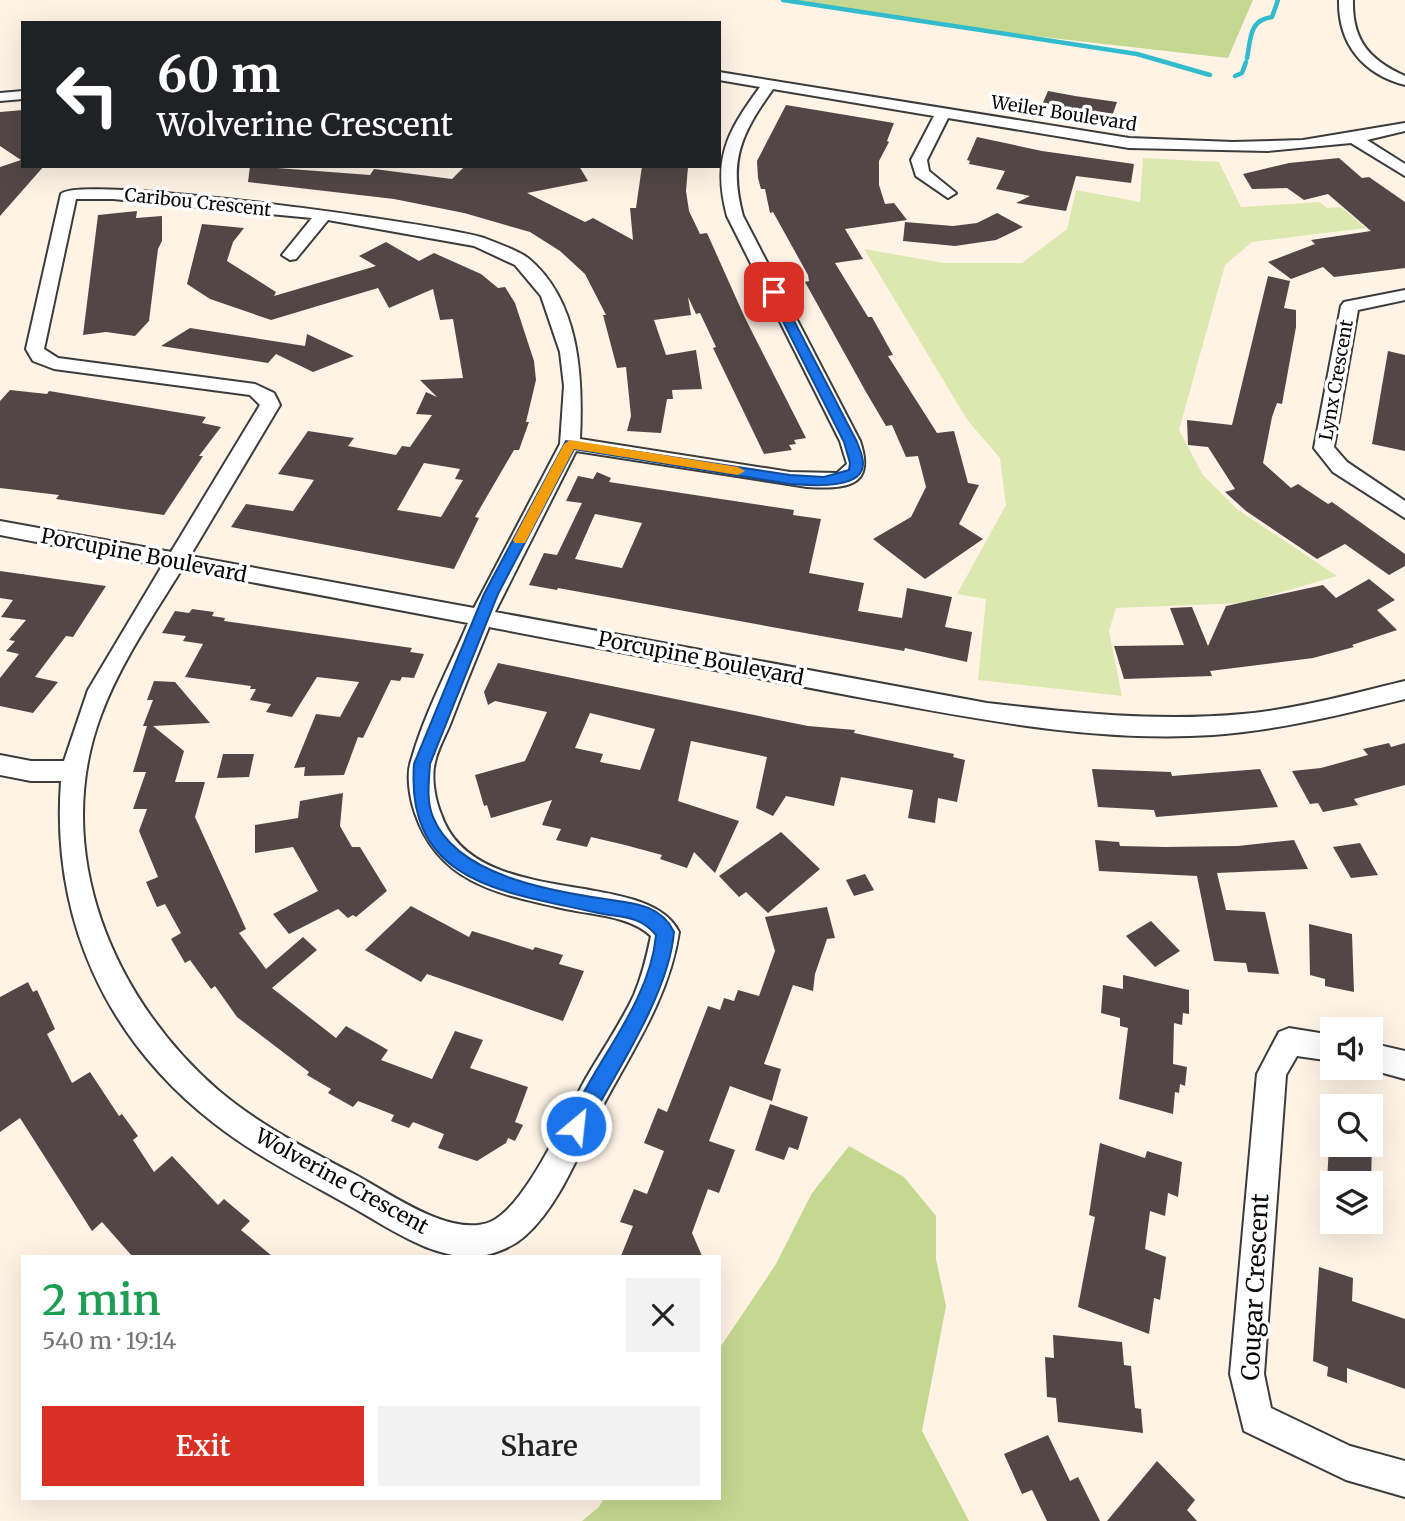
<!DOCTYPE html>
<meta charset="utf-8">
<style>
body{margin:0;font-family:Merriweather,serif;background:#f2f2f2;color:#222;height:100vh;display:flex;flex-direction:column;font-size:26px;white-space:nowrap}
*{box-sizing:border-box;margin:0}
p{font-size:23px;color:#767676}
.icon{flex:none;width:38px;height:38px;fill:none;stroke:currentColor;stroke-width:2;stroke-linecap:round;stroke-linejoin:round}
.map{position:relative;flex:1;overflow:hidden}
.details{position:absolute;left:21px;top:1255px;width:700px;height:245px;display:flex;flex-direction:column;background:#fff;border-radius:0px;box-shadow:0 7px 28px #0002}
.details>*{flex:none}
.hud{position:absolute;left:21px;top:21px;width:700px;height:147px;border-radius:0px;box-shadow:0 7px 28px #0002;background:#202124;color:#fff;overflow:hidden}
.buttons{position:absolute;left:1320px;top:1017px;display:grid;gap:14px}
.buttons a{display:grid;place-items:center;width:63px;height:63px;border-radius:0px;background:#fff;box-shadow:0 7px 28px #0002;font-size:35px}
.pin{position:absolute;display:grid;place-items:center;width:60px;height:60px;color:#fff;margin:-30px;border-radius:14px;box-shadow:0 4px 10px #0006}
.me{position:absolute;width:77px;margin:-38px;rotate:28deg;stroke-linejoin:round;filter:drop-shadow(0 0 5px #0008)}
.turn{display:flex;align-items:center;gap:24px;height:147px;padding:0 21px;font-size:32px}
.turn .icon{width:91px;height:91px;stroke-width:2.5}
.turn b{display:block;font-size:49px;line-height:60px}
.round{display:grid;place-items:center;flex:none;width:74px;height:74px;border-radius:0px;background:#f2f2f2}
.overview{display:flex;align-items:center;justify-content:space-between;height:119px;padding:0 21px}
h1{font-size:42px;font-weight:600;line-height:52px;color:#1e9e55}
.button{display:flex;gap:14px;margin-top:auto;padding:14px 21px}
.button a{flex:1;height:80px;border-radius:0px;background:#d93025;color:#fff;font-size:28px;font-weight:600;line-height:80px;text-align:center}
.button a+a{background:#f2f2f2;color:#222}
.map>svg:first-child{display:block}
.green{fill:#dde8b1}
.forest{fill:#c5d891}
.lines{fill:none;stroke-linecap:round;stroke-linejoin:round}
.stream{stroke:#32bacd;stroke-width:4.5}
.building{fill:#524746;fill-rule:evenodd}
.minor-casing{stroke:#3c3c3c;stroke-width:4}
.minor{fill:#fff;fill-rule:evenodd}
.route{fill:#1a73e8;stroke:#114b97;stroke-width:2}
.slow{fill:#f59e0b}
.labels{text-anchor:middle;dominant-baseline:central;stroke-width:7;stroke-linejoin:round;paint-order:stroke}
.far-street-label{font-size:18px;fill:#090909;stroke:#fff}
.street-label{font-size:21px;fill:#090909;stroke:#fff}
.near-street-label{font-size:24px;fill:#090909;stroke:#fff}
</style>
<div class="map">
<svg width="1405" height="1521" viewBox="0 0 1405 1521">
<rect width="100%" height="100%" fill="#fff3e6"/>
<path class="green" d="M1143,158L1219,162L1241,207L1320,202L1327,208L1341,207L1366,228L1252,242L1225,265L1179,430L1203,475L1237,509L1337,576L1244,603L1116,608L1109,631L1122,696L978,680L986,599L957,594L1006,505L1000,458L968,421L864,249L944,263H1022L1067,229L1076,190L1140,202Z"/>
<path class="forest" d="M778,0H1253L1228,58L938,25Z
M849,1146L904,1177L936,1216V1259L946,1306L922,1431L969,1521H582L599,1507L604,1498H719V1349L776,1264L812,1193Z"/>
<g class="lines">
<path class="stream" d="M783,0L1137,54L1210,75
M1247,58C1251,38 1249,20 1272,17L1278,0
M1235,76L1242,73L1246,62"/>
</g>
<path class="building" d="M1048,91L1075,96L1117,102L1111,119L1041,107Z
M786,105L894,123L887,141L889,142L879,161V185L885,204L894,203L907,220L845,229L863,259L835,263L868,317H872L893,355L888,356L937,433L954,431L968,483L979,485L959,524L983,539L925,579L873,539L911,517L926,487L918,456L906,457L892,425L886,426L866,392L805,282L809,281L808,275L773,212L770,213L765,189H761L758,178L757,161Z
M23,110V166H44L0,216V167L21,160L0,146V112Z
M977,137L1042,151L1134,164L1131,183L1076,176L1066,211L1016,203L1030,196L996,189L1005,171L969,164L970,161L967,160Z
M1339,158L1362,178L1369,177L1405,202V268L1334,277L1323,267L1291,279L1268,262L1315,244L1311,240L1371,231L1328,194L1304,200L1287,188L1252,189L1243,174L1289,163Z
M250,166L370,175L374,169L452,179L465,166H579L588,181L527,193L585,222L593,218L633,240L630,208H636L642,166L688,167L686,191L689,211L700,234L707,233L745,318L806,438L794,440L796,444L789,445L792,450L764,454L713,348L716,347L700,313L696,314L688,297L691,315L654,320L666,355L696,350L702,389L672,390L673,399H667L661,433L627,431L631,416L626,367L617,368L603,315H606L585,274L560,251L530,232L464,213L394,199L248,182Z
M137,211L136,218L162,216V241L158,249L149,321L135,336L106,332L83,335L98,215Z
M997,213L1023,227L996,240L955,246L903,241L905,222L953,226L977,223Z
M202,224L244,228L233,242L227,261L276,292L274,296L376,266L359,256L386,242L419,261L434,253L481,274L498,288L505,287L515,303L534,361L536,380L526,422H529L519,450H514L475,517L479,518L454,569L231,527L246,504L293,511L314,480L278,474L308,431L354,438L348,446L396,455L402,446L410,447L432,415L416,414L426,392L437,397L420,380L463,378L453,319L440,320L433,289L389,308L378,288L271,320L210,299L187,284ZM424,463L460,469L455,479L463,480L441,517L397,510Z
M1268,276L1290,281L1284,308L1296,310V327L1282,404L1277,403L1272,417L1263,463L1291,488L1298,484L1328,504L1332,502L1405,554V566L1389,575L1345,544L1317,559L1246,511L1225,492L1235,489L1208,447L1188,445L1187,420L1232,425Z
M190,328L305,346L307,334L354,356L313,372L276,354L268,363L161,346Z
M1388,351L1405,355V451L1372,444Z
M10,390L47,394L49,391L206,417L202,423L221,427L199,456H203L164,515L56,499L59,495L0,488V401Z
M597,472L611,478L609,482L794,510L793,515L821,519L809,573L864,583L858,611L902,618L907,588L952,597L945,627L972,632L967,662L905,648L904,651L558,588L557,590L529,585L544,553L557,555L582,503L566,501L578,476L593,479ZM595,514L642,523L622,568L575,559Z
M0,571L106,586L73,637L66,636L35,677L58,682L33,713L0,706V678L19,654L6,651L15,641L9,640L26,620L1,617L13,600L0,598Z
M1369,579L1395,600L1377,610L1397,630L1352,645L1354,647L1313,658L1210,671L1212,676L1124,679L1114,646L1184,645L1170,608L1192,607L1208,646L1226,606L1323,585L1336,598Z
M192,609L214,612L212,616L225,618L224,621L412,648L410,652L424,654L414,678L402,677L400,681L391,680L363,738L358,737L344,775L304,776L305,767L294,768L316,714L340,717L359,682L317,677L292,717L266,712L271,704L250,700L256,689H250L251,686L185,677L203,644L183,641L186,636L162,633L175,611L189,613Z
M498,663L808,726L855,730L854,733L954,754L953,757L965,760L957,802L938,798L935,823L908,818L913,790L841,777L834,806L786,796L773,816L756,808L767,757L691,741L678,801L739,821L715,873L694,852L687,868L660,859L662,855L625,845L591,837L587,847L556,840L561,829L542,825L552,800L491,818L487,805L484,806L475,775L525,761L547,712L495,701L488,705L484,692ZM590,713L655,729L640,770L600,762L603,754L575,748Z
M154,681L175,682L210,723L153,726L184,751L175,782H205L195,817L246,929L239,933L266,969L303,937L317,950L272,988L336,1038L346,1026L388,1050L381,1060L432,1079L455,1031L483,1040L470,1068L528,1087L515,1122L523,1125L515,1141L508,1138L506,1143L477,1161L438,1148L444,1134L413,1122L409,1128L391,1121L394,1115L358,1101L353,1107L328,1093L331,1089L307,1075L309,1072L237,1017L215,986L211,989L190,960L185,963L171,939L181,933L165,904L157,907L146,882L158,877L139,831L147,809H133L146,772H133L147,726H143L153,700H147Z
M1389,743L1391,747L1405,743V785L1354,799L1358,805L1323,812L1318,803L1310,804L1292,771L1321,768L1368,755L1363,749Z
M223,754H254L249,777L217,778Z
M1092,769L1171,772L1172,776L1260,769L1278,807L1156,817L1154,810L1098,807Z
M343,793L340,826L352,847H360L387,891L356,917L353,915L348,918L338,909L289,934L273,914L318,891L293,847L255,853V825L298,818L300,801Z
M781,832L820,869L768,913L746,892L739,897L719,876Z
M1095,840L1119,842L1120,846L1165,847L1238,846L1294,840L1308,869L1217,873L1226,910L1265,912L1279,974L1248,972L1246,963L1214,961L1197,876L1099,871Z
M1360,843L1378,875L1351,878L1333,847Z
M865,874L874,890L854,896L846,880Z
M411,906L469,937L472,931L533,950L535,947L563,955L559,964L584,971L563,1021L427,974L421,982L365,950Z
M827,907L835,938L827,939L815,974L813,991L793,985L764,1064L781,1069L772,1101L730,1086L709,1141L735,1150L719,1193L708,1189L692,1233L702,1256H621L633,1226L620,1222L634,1189L647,1194L664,1151L644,1143L658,1108L667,1112L708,1006L720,1010L724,998L734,1001L738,990L759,996L775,951L765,917Z
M1151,921L1180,951L1155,967L1126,936Z
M1309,924L1352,934L1354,992L1325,986V979L1310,975Z
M1123,975L1189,990V1014L1183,1013L1182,1025L1174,1023L1173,1064L1187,1067L1185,1086L1180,1084L1179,1093L1175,1092L1173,1114L1119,1099L1128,1028L1120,1026V1018L1101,1013L1103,985L1123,989Z
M28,982L33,992L37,990L55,1029L47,1034L72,1083L90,1072L119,1116L122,1114L138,1136L133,1140L154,1172L172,1156L218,1205L224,1199L250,1221L241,1230L272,1256H132L102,1222L92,1231L20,1118L0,1132V997Z
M770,1104L808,1117L798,1150L789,1147L784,1160L755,1150Z
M1100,1143L1145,1158L1147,1151L1182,1162L1178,1197L1168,1193L1165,1216L1150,1211L1145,1249L1166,1257L1160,1300L1154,1298L1149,1334L1078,1307L1095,1217L1089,1215Z
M1329,1144H1372L1371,1183H1327Z
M1319,1267L1353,1278L1352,1301L1405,1319V1389L1347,1368V1383L1327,1376L1328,1367L1313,1361Z
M1053,1335L1122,1342L1124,1365L1131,1366L1135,1408L1141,1409L1143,1433L1058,1422L1056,1398L1047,1397L1045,1357L1054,1358Z
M1048,1435L1070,1481L1078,1477L1100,1521H1047L1032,1490L1022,1494L1004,1454Z
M1157,1461L1195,1500L1187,1510L1197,1521H1107Z"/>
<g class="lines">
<defs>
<path id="minor" d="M1339,0H1353C1352,40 1369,60 1405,76V85C1362,74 1338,43 1339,0Z
M719,72L1129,138L1233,142L1303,140L1405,123V131L1367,140L1405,164V176L1351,143L1268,151L1129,148L948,118L927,160L929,171L956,193L948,198L916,176L911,160L934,116L773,89C741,134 728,161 743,216L860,441C876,488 845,489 807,487L576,451L495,612L987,703C1072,713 1157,722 1243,714C1298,709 1351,694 1405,681V699C1341,715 1279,730 1213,735C1090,743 967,717 847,695C727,672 608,650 489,627C476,659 463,690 451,722C446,735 438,748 435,762C431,777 435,800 441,814C474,912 647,866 679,932C669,999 631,1052 600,1111C579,1152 560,1205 525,1236C514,1246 499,1252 486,1255C439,1265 388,1227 350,1206C304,1180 256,1156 215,1124C105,1039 51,918 61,781H31L0,775V755L31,761H64L88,690L162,566L0,535V521L171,552L260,405L250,395L54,369L33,361L26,349L61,194C80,174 441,224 484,238C497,243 517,250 528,258C580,301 583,377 580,439L790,472L837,473L847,464L840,441L727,216C712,159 727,132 760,87L719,80ZM76,199H113L312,218L282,255L290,260L296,259L328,220L474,246L515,265L541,296L560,352L564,386L560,444L474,608L190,556L280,405L274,393L255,384L58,358L44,349ZM182,569L468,623C449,668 424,714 411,761C406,775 410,799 415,813C438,882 497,894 561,908C590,915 629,915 651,936C647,956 642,976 634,995C620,1025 601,1052 585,1080C566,1114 525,1208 490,1222C450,1238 388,1192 354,1174C307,1149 259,1125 218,1090C113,999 50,851 101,715C121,662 153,616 182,569Z
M23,91V99L0,101V93Z
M1405,290V300L1358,310L1334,447L1347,462L1405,501V518L1333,472L1314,448L1341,306L1344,302Z
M1289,1028L1332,1035V1061L1297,1056L1286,1075L1264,1374L1271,1408L1350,1446L1405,1461V1497L1346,1480L1244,1431L1230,1374L1257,1074L1279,1032Z
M1370,1043L1405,1051V1079L1365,1068H1370Z"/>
</defs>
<use href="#minor" class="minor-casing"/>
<use href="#minor" class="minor"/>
</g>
<path class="route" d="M769,289L779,292L857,442C859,448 863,456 863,463C864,491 808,485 790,484L574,449L498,594L430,764C429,781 426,800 433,817C456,875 550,891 605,899C632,903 661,904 674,932C669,995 613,1077 583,1133L576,1136L569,1133L567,1126C593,1063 650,1004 656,935C639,915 622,918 598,913C507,892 405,885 414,764L484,594L566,441L790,475L824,477L849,470L850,463L844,442L768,292Z"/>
<path class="slow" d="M570,440L738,467L745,471L738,475L574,449L525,543H515L513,540L564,444Z"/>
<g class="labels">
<g class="far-street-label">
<text transform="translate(1064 113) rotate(9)">Weiler Boulevard</text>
<text transform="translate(198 202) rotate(6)">Caribou Crescent</text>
<text transform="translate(1336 380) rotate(-80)">Lynx Crescent</text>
</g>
<g class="street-label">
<text transform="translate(144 555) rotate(11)">Porcupine Boulevard</text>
<text transform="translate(701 658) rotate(11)">Porcupine Boulevard</text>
<text transform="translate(342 1181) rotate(29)">Wolverine Crescent</text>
</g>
<g class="near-street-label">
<text transform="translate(1255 1287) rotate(-87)">Cougar Crescent</text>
</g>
</g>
</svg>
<div class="buttons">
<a><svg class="icon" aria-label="sound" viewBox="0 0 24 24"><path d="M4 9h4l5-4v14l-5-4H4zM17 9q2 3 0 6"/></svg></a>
<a><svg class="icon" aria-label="search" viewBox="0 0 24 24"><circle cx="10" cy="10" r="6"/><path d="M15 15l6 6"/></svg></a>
<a><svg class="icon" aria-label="layers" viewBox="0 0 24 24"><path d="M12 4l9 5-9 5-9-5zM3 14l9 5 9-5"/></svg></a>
</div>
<div class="pin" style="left:774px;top:292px;background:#d93025"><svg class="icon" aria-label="arrive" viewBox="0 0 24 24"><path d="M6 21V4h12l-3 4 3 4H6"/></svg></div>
<svg class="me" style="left:576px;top:1126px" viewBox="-20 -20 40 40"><circle r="17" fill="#1a73e8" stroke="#fff" stroke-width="3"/><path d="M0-11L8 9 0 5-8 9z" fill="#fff"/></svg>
<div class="hud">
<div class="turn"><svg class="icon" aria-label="left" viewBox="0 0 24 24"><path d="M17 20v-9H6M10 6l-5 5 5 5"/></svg><div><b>60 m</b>Wolverine Crescent</div></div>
</div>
<section class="details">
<div class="overview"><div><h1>2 min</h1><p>540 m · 19:14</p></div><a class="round"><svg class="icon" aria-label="close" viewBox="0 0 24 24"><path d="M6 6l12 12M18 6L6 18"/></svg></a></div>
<div class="button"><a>Exit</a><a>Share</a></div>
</section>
</div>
